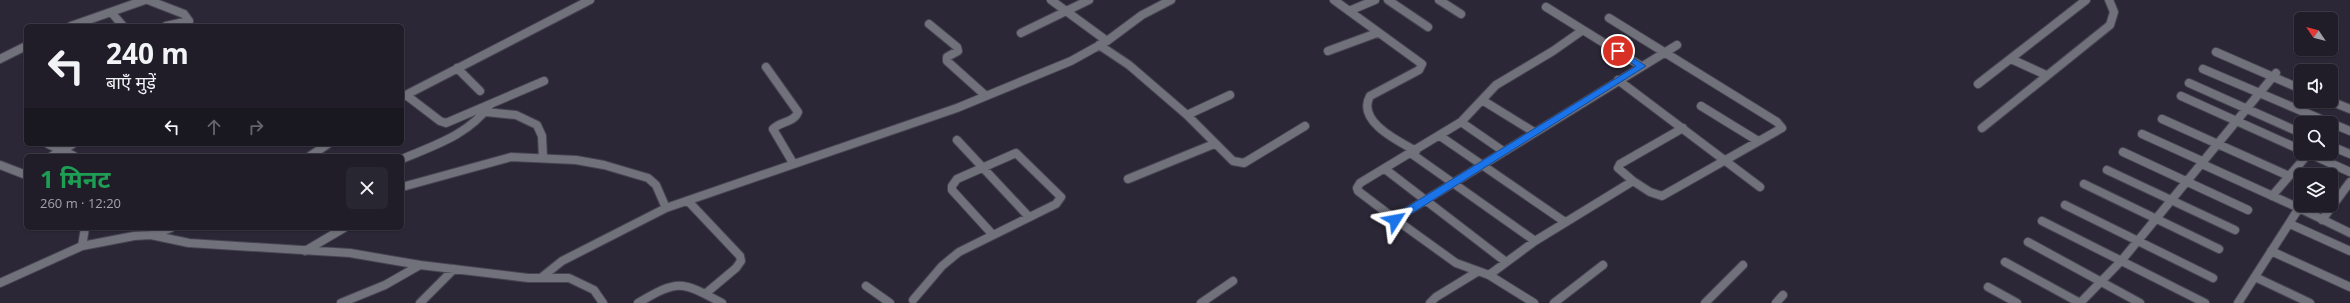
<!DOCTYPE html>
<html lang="hi">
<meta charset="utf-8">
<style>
body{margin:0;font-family:"Open Sans","Noto Sans Devanagari",sans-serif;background:#282631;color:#f1f3f6;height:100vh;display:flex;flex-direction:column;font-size:15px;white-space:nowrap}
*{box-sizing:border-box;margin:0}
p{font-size:13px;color:#a2a2a8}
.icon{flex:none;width:22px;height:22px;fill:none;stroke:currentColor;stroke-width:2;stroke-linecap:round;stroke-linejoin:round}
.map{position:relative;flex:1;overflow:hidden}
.sheet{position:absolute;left:24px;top:154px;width:380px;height:76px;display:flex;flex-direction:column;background:#201d29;border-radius:6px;box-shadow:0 1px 3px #0004,0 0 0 1px #3d3b46}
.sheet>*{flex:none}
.hud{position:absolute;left:24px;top:24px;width:380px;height:122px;border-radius:6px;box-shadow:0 1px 3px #0004,0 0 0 1px #3d3b46;background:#201d29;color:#f1f3f6;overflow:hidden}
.needle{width:26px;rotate:305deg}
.controls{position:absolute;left:2294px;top:12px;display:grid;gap:8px}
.controls a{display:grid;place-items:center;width:44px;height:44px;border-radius:6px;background:#201d29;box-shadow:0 1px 3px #0004,0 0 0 1px #3d3b46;font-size:20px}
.pin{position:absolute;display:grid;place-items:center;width:34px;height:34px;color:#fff;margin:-17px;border:2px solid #fff;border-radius:50%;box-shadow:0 1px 4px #0007}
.me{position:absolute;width:44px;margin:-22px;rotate:56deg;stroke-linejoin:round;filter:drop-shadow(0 0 3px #0008)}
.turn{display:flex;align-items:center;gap:14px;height:84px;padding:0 16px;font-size:18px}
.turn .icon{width:52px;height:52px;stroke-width:2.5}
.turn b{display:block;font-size:28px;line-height:34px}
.lanes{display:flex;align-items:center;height:38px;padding:0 16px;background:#0003;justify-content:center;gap:20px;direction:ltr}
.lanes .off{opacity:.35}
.round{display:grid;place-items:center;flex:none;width:42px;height:42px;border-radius:6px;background:#282631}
.summary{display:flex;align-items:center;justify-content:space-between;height:68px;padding:0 16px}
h1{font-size:24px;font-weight:700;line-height:30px;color:#1e9e55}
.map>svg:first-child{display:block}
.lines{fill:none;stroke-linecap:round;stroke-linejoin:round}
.minor-casing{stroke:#474352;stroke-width:10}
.minor{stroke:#70717a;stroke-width:8}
.route{fill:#1a73e8;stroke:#114b97}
</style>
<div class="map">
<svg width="2350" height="303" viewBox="0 0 2350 303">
<rect width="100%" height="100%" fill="#2b2737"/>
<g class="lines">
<defs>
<path id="minor" d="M148,0L184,14L189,21L166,26
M1051,0L1107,41
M1334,0L1422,64L1419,70L1370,96C1356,121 1398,141 1416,151
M1388,0L1428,27
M1439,0L1461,14
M1546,7L1641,66
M1349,11L1375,0
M111,12L123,26
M929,24L957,47L958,51L947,57V61L986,96
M71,26L145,0
M1021,33L1089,0
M1099,45L1129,65L1187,115L1233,161L1244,163L1305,126
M1328,51L1377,33
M2216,52L2301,89
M0,59L26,46
M2011,59L2046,75
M766,67L798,112C794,123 780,121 773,129L793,163
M457,68L480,91
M2203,69L2330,123
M1618,80L1760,187
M2189,83L2301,133
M1978,84L2086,0
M406,95L440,121L446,123L544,81
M2181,96L2301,150
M402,97L590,0
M1482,100L1534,132
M2330,101L2350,109
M1701,106L1758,141
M486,112L516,115L537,125L542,136L543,158
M1187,115L1230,95
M2162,119L2289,176
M1461,122L1503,151
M2331,123L2350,131
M1982,128L2110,25L2114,12L2109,0
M2142,134L2204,162
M1440,136L1565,222
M957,140L1029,217
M48,144L74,156
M2331,146L2350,154
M2123,152L2248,210
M2308,153L2350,172
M1412,154L1535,241
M52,156L73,144
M310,156L328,144
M402,159C435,145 468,135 490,105
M2202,164L2299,208L2238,303
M0,165L26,175
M1385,169L1506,262
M2107,170L2235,230
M1128,179L1214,144
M1633,181L1618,168L1620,164L1683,128
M2084,184L2219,249
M402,187L511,157L576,160L604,165L648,178L656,185L666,208
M2272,196L2309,153
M688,201L740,256L741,261L736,268L705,294
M2065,205L2213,278
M2299,208L2350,233
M1395,219L1358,191L1357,188L1360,183L1461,122L1496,85L1553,51L1583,30
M2322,220L2350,182
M2042,221L2205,303
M2290,224L2350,251
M85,228L82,246L134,236L151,235
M171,228L151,235L189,243L350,253L420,265L528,278H569L594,290L603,303
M2028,242L2140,303
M305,251L344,228
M2271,251L2350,287
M2005,262L2080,303L2122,260L2276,73
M1489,275L1535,241L1633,181L1650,192L1662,196L1782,128L1777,122L1609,18
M542,277L562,261L666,208L957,108L1071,61L1107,41L1142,15L1171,0
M2255,277L2310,303
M0,283L82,246
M866,286L890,303
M1988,287L2017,303
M913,300L942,266L959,252L1056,204L1061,197L1016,153L957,179L952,186V190L993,235
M341,303L385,285L420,265
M420,303L454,269
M638,303C679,279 681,281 722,303
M1201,303L1233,281
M1430,303L1436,297L1477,272
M1534,303L1489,275L1456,263L1395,219L1677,45
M1554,303L1603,265
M1705,303L1743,265
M1776,303L1783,295"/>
</defs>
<use href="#minor" class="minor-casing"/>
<use href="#minor" class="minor"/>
</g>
<path class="route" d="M1615,50H1621L1646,66L1398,222H1391V217L1636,66L1615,53Z"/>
</svg>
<div class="controls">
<a><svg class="needle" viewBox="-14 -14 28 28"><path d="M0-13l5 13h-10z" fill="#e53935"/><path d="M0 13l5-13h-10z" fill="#a2a2a8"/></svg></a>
<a><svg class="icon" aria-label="sound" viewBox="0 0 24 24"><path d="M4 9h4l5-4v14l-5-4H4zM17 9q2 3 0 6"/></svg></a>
<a><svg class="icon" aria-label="search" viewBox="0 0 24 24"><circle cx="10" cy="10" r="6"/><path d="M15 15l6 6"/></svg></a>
<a><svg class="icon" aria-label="layers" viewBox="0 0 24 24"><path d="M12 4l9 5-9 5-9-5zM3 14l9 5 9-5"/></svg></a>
</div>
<div class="pin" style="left:1618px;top:51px;background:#d93025"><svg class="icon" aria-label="arrive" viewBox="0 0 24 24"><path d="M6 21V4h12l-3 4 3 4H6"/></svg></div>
<svg class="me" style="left:1395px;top:220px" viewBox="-20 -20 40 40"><path d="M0-17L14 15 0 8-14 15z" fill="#1a73e8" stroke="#fff" stroke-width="4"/></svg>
<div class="hud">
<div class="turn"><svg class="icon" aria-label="left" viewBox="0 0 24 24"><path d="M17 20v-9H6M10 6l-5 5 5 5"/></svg><div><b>240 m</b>बाएँ मुड़ें</div></div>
<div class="lanes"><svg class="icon" aria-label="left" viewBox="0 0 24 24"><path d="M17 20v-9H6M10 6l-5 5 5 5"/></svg><svg class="icon off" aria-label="ahead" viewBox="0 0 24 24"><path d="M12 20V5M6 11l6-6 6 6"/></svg><svg class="icon off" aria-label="right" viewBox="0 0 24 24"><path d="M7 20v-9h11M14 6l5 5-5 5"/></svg></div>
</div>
<section class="sheet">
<div class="summary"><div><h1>1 मिनट</h1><p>260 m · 12:20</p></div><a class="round"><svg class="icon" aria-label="close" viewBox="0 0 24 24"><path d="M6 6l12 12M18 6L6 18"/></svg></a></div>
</section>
</div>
